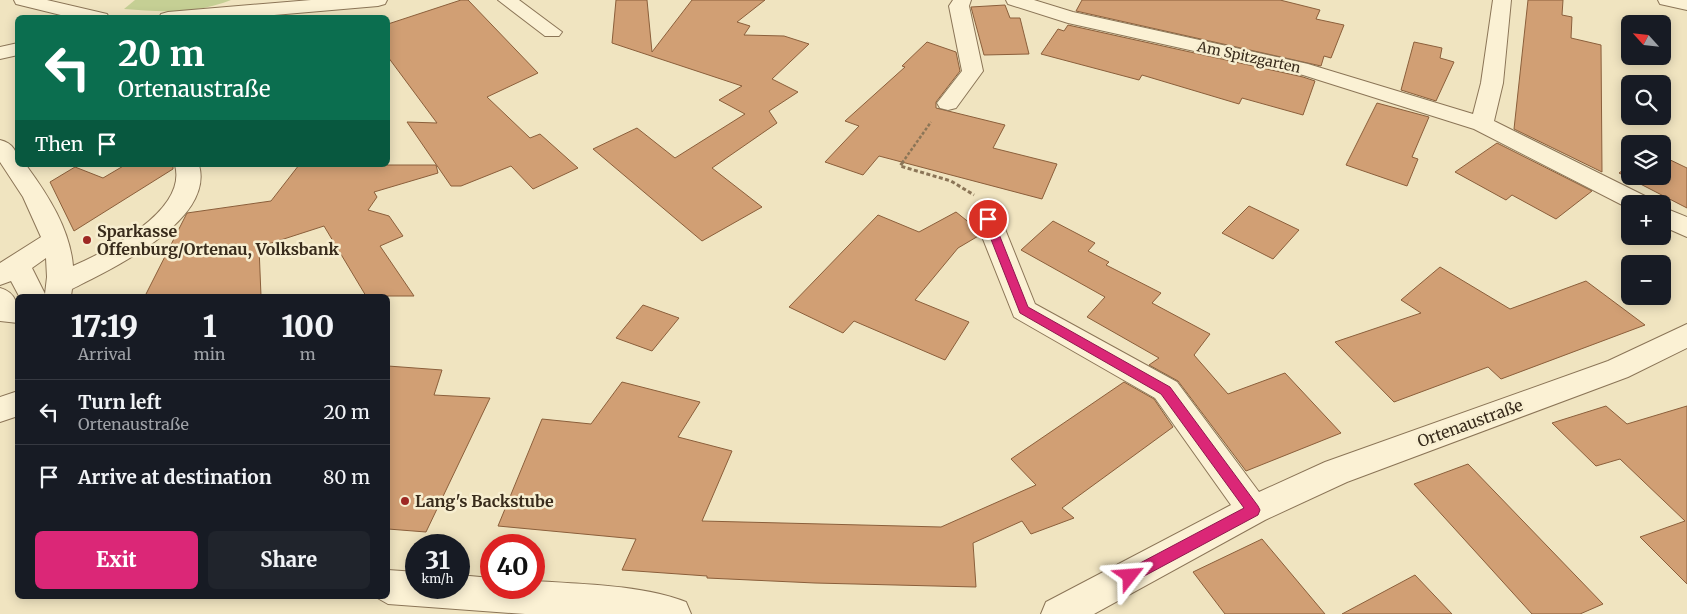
<!DOCTYPE html>
<meta charset="utf-8">
<style>
body{margin:0;font-family:Merriweather,serif;background:#20242c;color:#f1f3f6;height:100vh;display:flex;flex-direction:column;font-size:19px;white-space:nowrap}
*{box-sizing:border-box;margin:0}
p{font-size:16px;color:#9ea1a6}
.icon{flex:none;width:28px;height:28px;fill:none;stroke:currentColor;stroke-width:2;stroke-linecap:round;stroke-linejoin:round}
.map{position:relative;flex:1;overflow:hidden}
.panel{position:absolute;left:15px;top:294px;width:375px;height:305px;display:flex;flex-direction:column;background:#171b24;border-radius:8px;box-shadow:0 2px 12px #0003}
.panel>*{flex:none}
.hud{position:absolute;left:15px;top:15px;width:375px;height:152px;border-radius:8px;box-shadow:0 2px 12px #0003;background:#0b6e4f;color:#fff;overflow:hidden}
.needle{width:32px;rotate:297deg}
.tools{position:absolute;left:1621px;top:15px;display:grid;gap:10px}
.tools a{display:grid;place-items:center;width:50px;height:50px;border-radius:8px;background:#171b24;box-shadow:0 2px 12px #0003;font-size:25px}
.speed{position:absolute;left:405px;top:534px;display:flex;gap:10px;font-size:25px;font-weight:700;text-align:center}
.speed>*{display:grid;place-content:center;width:65px;height:65px;border-radius:50%;background:#171b24;box-shadow:0 2px 12px #0003;line-height:1}
.speed small{font-size:12px;font-weight:400}
.speed .limit{border:8px solid #d22;background:#fff;color:#111}
.pin{position:absolute;display:grid;place-items:center;width:42px;height:42px;color:#fff;margin:-21px;border:2px solid #fff;border-radius:50%;box-shadow:0 1px 5px #0007}
.me{position:absolute;width:55px;margin:-28px;rotate:62deg;stroke-linejoin:round;filter:drop-shadow(0 0 4px #0008)}
.turn{display:flex;align-items:center;gap:18px;height:105px;padding:0 20px;font-size:22px}
.turn .icon{width:65px;height:65px;stroke-width:2.5}
.turn b{display:block;font-size:35px;line-height:42px}
.then{display:flex;align-items:center;height:48px;padding:0 20px;background:#0003;gap:10px;font-size:19px}
.eta{display:flex;justify-content:space-evenly;align-items:center;height:85px;text-align:center}
.eta b{font-size:30px;font-weight:800;line-height:35px}
.action{display:flex;gap:10px;margin-top:auto;padding:10px 20px}
.action a{flex:1;height:58px;border-radius:8px;background:#db2777;color:#fff;font-size:20px;font-weight:800;line-height:58px;text-align:center}
.action a+a{background:#20242c;color:#f1f3f6}
ul{padding:0;list-style:none}
li{display:flex;align-items:center;gap:15px;height:65px;padding:0 20px;border-top:1px solid #363941}
li div{flex:1}
li b{display:block;font-size:19px}
li em{font-style:normal}
.map>svg:first-child{display:block}
.green{fill:#c5cf94}
.building{fill:#d19f74;stroke:#8b5f3b}
.lines{fill:none;stroke-linecap:round;stroke-linejoin:round}
.minor-casing{stroke:#8b7557;stroke-width:2}
.path-far1{stroke:#8b7557;stroke-width:2.5;stroke-dasharray:3 2;stroke-linecap:butt}
.path{stroke:#8b7557;stroke-width:3;stroke-dasharray:4 2.5;stroke-linecap:butt}
.minor{fill:#fbf1d4;fill-rule:evenodd}
.route{fill:#db2777;stroke:#8e194d}
.poi-dot{fill:#9d2823;stroke:#f7eed0;stroke-width:2}
.labels{text-anchor:middle;dominant-baseline:central;stroke-width:5;stroke-linejoin:round;paint-order:stroke}
.far-street-label{font-size:14px;fill:#392c1c;stroke:#f7eed0}
.poi-label{font-size:16px;font-weight:bold;fill:#392c1c;stroke:#f7eed0;text-anchor:start}
.street-label{font-size:16px;fill:#392c1c;stroke:#f7eed0}
</style>
<div class="map">
<svg width="1687" height="614" viewBox="0 0 1687 614">
<rect width="100%" height="100%" fill="#f0e4c0"/>
<path class="green" d="M135,0H231C196,14 161,12 124,9Z"/>
<path class="building" d="M461,0H468L538,73L487,97L530,138L540,134L578,168L533,189L511,166L461,186H451L407,122L437,123L388,57V24Z
M616,0H647L652,52L692,0H765L737,22L750,26L744,35L784,36L809,44L772,79L798,92L769,111L777,123L712,168L762,207L702,241L593,149L637,128L675,158L745,114L719,100L742,86L612,43Z
M1082,0H1280L1320,10L1316,19L1344,25L1331,58L1324,56L1321,66L1076,11Z
M1528,0H1563L1562,15L1572,17L1571,38L1601,45L1602,172L1514,129Z
M1005,5L1010,18H1020L1029,54L984,55L971,7Z
M1068,25L1303,77L1315,81L1303,115L1242,98L1239,104L1142,75L1139,80L1041,54L1058,29L1064,31Z
M927,42L956,52L960,71L936,102V108L1005,125L993,148L1057,164L1042,199L879,156L863,175L825,162L859,126L845,121L905,67L902,66Z
M1414,42L1442,48L1440,58L1454,62L1436,101L1401,90Z
M1377,103L1429,117L1412,157L1418,159L1407,186L1346,165Z
M1497,143L1592,191L1556,219L1512,195L1506,200L1455,172Z
M1662,156L1687,168V208L1619,173L1630,165V176H1662Z
M125,165H173V169L74,231L50,182L75,167L103,178Z
M299,165H436L438,173L374,192L377,197L368,210L389,216L403,236L380,246L414,296H366L324,226L259,247L261,296H145L187,213L271,201Z
M1249,206L1299,230L1273,259L1222,233Z
M956,212L976,228L980,235L958,248L915,300L969,322L945,360L854,321L843,333L789,307L878,215L919,232Z
M1053,221L1095,243L1088,251L1109,262L1106,265L1161,293L1152,303L1210,334L1194,355L1228,394L1285,373L1341,433L1246,471L1178,381L1149,365L1159,358L1087,317L1105,297L1021,250Z
M1440,267L1510,309L1586,281L1645,325L1501,379L1488,367L1394,402L1335,342L1421,313L1401,300Z
M643,305L679,318L652,351L616,338Z
M388,366L442,370L434,395L490,398L426,532L388,529Z
M622,382L700,402L678,437L732,451L702,521L941,527L1036,485L1011,459L1124,382L1154,399L1173,427L1062,508L1074,518L1031,534L1022,521L973,543L976,587L815,583L707,578V576L622,570L636,539L498,526L542,419L591,424Z
M1606,406L1627,424L1687,406V584L1640,537L1685,521L1620,459L1596,466L1552,423Z
M1468,464L1603,604L1580,614H1532L1414,484Z
M1262,539L1325,614H1225L1193,572Z
M1415,575L1452,614H1342Z"/>
<g class="lines">
<defs>
<path id="minor" d="M14,0H47L107,14L109,18H73L16,4Z
M311,0H387L385,4L378,6L241,18H159L161,14L168,12Z
M498,0H519L562,32L559,36H545Z
M953,0H971L969,6L983,71L956,108L948,110L940,108L937,103L962,71L949,6Z
M1006,0H1034L1073,12L1308,64L1473,114L1481,83L1493,0H1511L1503,83L1494,121L1649,198L1652,204H1630V209L1474,129L1303,75L1068,23L1008,4Z
M1658,0H1687V10L1660,4Z
M18,43V55L0,59V47Z
M0,140C13,143 18,152 18,165H26C48,195 70,229 73,266C107,251 188,211 175,165H199C215,221 111,269 72,289L71,296H19L11,281L0,285V263L41,237L23,197L0,162ZM46,258L47,277L45,294L32,268Z
M1662,207L1687,217V237L1662,226Z
M988,211L997,213L1001,219L1035,304L1177,382L1259,492L1325,462L1608,361L1687,324V348L1628,377L1347,482L1265,520L1094,614H1041L1046,602L1231,505L1155,398L1014,317L975,219L979,213Z
M0,288C18,293 18,307 18,323L0,321Z
M18,391V416L0,422V397Z
M388,570L416,572V588H459V575L491,578V588H534V581C580,584 643,585 686,602L691,614H525L388,604L374,596H388Z"/>
</defs>
<use href="#minor" class="minor-casing"/>
<path class="path-far1" d="M902,163L931,122"/>
<path class="path" d="M903,162L900,166L951,181L974,195"/>
<use href="#minor" class="minor"/>
</g>
<path class="route" d="M988,216L993,219L1028,307L1170,387L1258,506L1260,510L1258,515L1135,581L1130,583L1125,581L1122,576L1125,571L1244,508L1161,394L1020,313L983,219Z"/>
<g class="poi-dot">
<circle cx="87" cy="240" r="5"/>
<circle cx="405" cy="501" r="5"/>
</g>
<g class="labels">
<g class="far-street-label">
<text transform="translate(1249 57) rotate(12)">Am Spitzgarten</text>
</g>
<g class="poi-label">
<text x="97" y="231">Sparkasse<tspan x="97" dy="18">Offenburg/Ortenau, Volksbank</tspan></text>
<text x="415" y="501">Lang's Backstube</text>
</g>
<g class="street-label">
<text transform="translate(1470 423) rotate(-20)">Ortenaustraße</text>
</g>
</g>
</svg>
<div class="tools">
<a><svg class="needle" viewBox="-14 -14 28 28"><path d="M0-13l5 13h-10z" fill="#e53935"/><path d="M0 13l5-13h-10z" fill="#9ea1a6"/></svg></a>
<a><svg class="icon" aria-label="search" viewBox="0 0 24 24"><circle cx="10" cy="10" r="6"/><path d="M15 15l6 6"/></svg></a>
<a><svg class="icon" aria-label="layers" viewBox="0 0 24 24"><path d="M12 4l9 5-9 5-9-5zM3 14l9 5 9-5"/></svg></a>
<a>+</a>
<a>−</a>
</div>
<div class="speed"><div>31<small>km/h</small></div><div class="limit">40</div></div>
<div class="pin" style="left:988px;top:219px;background:#d93025"><svg class="icon" aria-label="arrive" viewBox="0 0 24 24"><path d="M6 21V4h12l-3 4 3 4H6"/></svg></div>
<svg class="me" style="left:1130px;top:576px" viewBox="-20 -20 40 40"><path d="M0-17L14 15 0 8-14 15z" fill="#db2777" stroke="#fff" stroke-width="4"/></svg>
<div class="hud">
<div class="turn"><svg class="icon" aria-label="left" viewBox="0 0 24 24"><path d="M17 20v-9H6M10 6l-5 5 5 5"/></svg><div><b>20 m</b>Ortenaustraße</div></div>
<div class="then">Then<svg class="icon" aria-label="arrive" viewBox="0 0 24 24"><path d="M6 21V4h12l-3 4 3 4H6"/></svg></div>
</div>
<section class="panel">
<div class="eta">
<div><b>17:19</b><p>Arrival</p></div>
<div><b>1</b><p>min</p></div>
<div><b>100</b><p>m</p></div>
</div>
<ul>
<li><svg class="icon" aria-label="left" viewBox="0 0 24 24"><path d="M17 20v-9H6M10 6l-5 5 5 5"/></svg><div><b>Turn left</b><p>Ortenaustraße</p></div><em>20 m</em></li>
<li><svg class="icon" aria-label="arrive" viewBox="0 0 24 24"><path d="M6 21V4h12l-3 4 3 4H6"/></svg><div><b>Arrive at destination</b></div><em>80 m</em></li>
</ul>
<div class="action"><a>Exit</a><a>Share</a></div>
</section>
</div>
